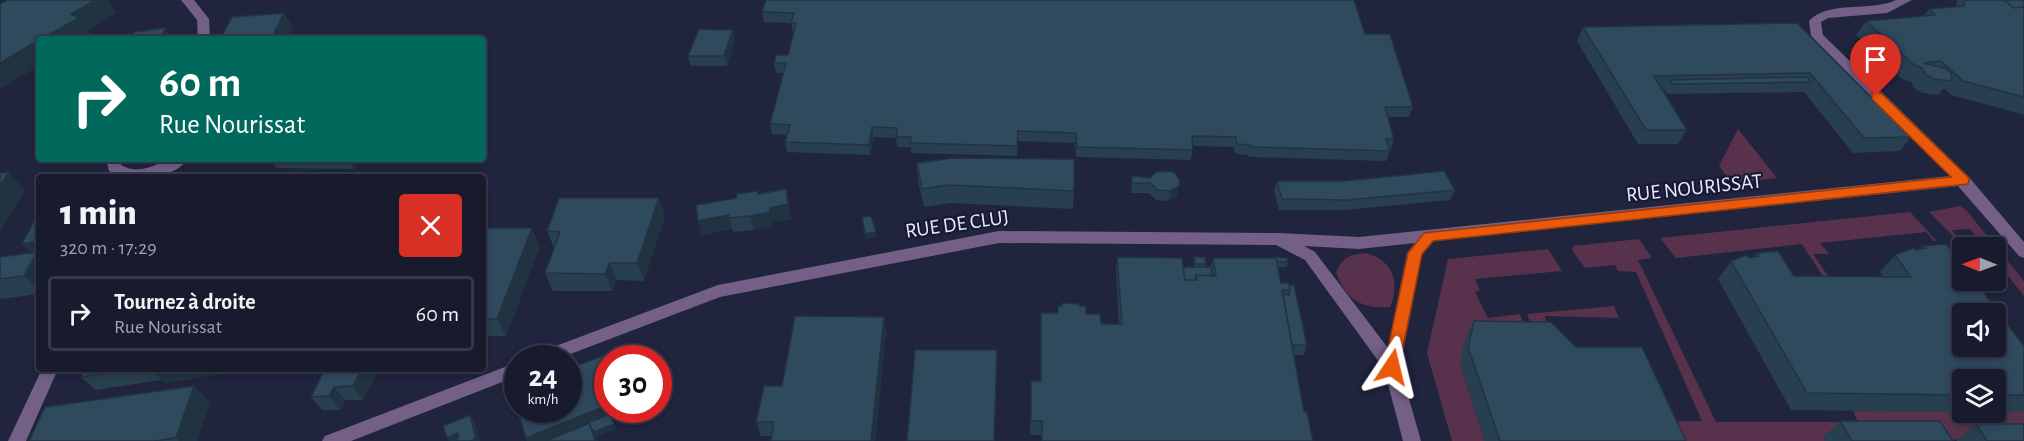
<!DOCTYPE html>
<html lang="fr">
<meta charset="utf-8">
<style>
body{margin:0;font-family:"Alegreya Sans",sans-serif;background:#25283a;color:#f1f3f6;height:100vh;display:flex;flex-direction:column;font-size:22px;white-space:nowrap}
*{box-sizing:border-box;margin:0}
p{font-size:20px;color:#9fa1aa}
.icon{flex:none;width:33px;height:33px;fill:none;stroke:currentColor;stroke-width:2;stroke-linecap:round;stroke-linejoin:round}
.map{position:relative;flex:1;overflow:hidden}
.details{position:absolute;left:36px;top:174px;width:450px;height:198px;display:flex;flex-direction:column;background:#181b2e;border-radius:6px;box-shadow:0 3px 9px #0003,0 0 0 2px #36394a}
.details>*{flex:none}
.guide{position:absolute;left:36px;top:36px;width:450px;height:126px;border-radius:6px;box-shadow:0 3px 9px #0003,0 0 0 2px #36394a;background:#00695c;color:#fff;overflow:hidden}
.needle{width:39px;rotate:271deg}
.buttons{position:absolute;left:1952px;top:237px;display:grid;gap:12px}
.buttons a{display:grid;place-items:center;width:54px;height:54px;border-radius:6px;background:#181b2e;box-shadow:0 3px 9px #0003,0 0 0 2px #36394a;font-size:30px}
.speed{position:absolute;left:504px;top:345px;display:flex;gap:12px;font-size:30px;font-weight:700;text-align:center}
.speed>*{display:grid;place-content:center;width:78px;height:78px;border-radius:50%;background:#181b2e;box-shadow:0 3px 9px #0003,0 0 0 2px #36394a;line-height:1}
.speed small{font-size:15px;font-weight:400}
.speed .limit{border:9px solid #d22;background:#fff;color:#111}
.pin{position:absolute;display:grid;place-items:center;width:51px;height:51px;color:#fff;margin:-62px -26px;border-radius:50% 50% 50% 0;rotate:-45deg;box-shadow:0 0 6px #0007}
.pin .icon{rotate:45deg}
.me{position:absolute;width:66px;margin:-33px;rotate:10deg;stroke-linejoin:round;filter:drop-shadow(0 0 4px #0008)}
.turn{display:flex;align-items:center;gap:21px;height:126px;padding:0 24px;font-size:27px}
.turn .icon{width:78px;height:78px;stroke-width:2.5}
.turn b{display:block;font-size:42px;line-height:51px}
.round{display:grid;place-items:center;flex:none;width:63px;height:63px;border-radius:6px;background:#25283a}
.overview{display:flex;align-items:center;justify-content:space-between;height:102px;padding:0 24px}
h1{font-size:36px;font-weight:800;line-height:45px}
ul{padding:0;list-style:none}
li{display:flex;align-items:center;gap:18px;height:75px;margin:0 12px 9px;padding:0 12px;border:3px solid #36394a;border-radius:6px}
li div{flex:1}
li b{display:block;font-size:22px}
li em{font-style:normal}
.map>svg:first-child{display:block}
.green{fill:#58324c}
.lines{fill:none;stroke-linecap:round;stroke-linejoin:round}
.street{fill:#746087;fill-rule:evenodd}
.wall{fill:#283f50}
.shaded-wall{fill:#213341}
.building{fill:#2f495d;stroke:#213341;stroke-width:1.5;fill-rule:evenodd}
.route{fill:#ea580c;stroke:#983908;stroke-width:1.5}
.labels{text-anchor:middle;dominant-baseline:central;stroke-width:4.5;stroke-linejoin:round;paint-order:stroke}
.street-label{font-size:21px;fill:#e5e9fa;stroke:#171a32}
</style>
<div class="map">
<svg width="2024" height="441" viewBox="0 0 2024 441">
<rect width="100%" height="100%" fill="#20243d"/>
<path class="green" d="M1738,129L1777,178L1732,183L1719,166Z
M1960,206L1966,210L2024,281V296L1995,259V248L1985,247L1970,229L1952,230L1960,241H1958L1929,212Z
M1910,212L1937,241H1934L1926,232L1820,243L1829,254H1813L1837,289H1831L1802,244L1676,258L1660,238Z
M1639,239L1652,258L1638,260L1716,422H1858L1853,411L2024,412V441L1824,437L1825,441H1665L1656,422L1702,421L1636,272L1618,271L1615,265L1585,268L1572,250L1573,246Z
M1548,249L1562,271L1475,279L1480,290L1475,292L1488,318L1520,314L1529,339L1460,364L1485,441H1452L1427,353L1448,259Z
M1365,253C1392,259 1401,282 1390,307C1361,309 1346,300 1336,272C1343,257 1349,255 1365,253Z
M1614,306L1619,318L1545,316L1548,330H1533L1527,314Z"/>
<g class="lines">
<path class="street" d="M181,0H194L209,19L210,39H198L197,20Z
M1896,0H1912L1887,13L1828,18L1821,22L1823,35L1968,176L2024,242V258L2019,256L1958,186L1434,241L1422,255L1400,367L1421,441H1403L1384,369L1305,260L1276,245L999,243L720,297L560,358H535L537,353L718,285L999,231L1278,233L1359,237L1950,176L1811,36L1809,21C1828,0 1871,12 1896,0ZM1415,243L1407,253L1388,348L1315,252L1304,246L1359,249Z
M106,159H120L121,165C138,175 152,166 168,160C174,158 182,159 188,159C173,180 129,183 109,171Z
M518,362V376L351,441H322L325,436Z
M42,369H58L26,441H8Z"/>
</g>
<path class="wall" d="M1957,0H2024V116L2022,114L1951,95L1944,88L1938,95L1922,93L1915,89L1911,82L1902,79L1856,35L1866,21L1924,16L1929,9L1956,7Z
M762,12L1365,34L1413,107L1409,117H1388L1394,139L1391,149H1389L1390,151L1386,161L1249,157L1248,155L1235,154L1234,147L1193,146L1191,160L1076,157L1075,143L1018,141L1017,156L911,153V147H897L896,138L874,137L870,155L787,152L785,142L787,135L772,134L770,124L783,73H776L774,63L788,55L794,33H793L791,23L764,22Z
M1797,23L1911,137L1900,151L1853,153L1804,92L1667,94L1665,90H1663L1687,130L1678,144H1638L1577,41L1583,27Z
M733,30L735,40L727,66H691L688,56Z
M271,159H360L354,169L276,168Z
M917,163L1074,191L1073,209L950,203L924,207L918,181Z
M1132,176L1150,178L1177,196L1168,201L1156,200L1149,193H1131Z
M1277,181L1455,190L1450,200L1345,210H1279L1274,191Z
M786,189L791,219L773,222V226L754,230L733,232L732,229L702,235L698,221L737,198Z
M665,216L644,281L617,280L612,291H553L545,273L554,248L547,231Z
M39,219V294L0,299V257L31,253Z
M483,228L540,246L506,336H483Z
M1923,246L2024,346V412H1995V380H1962V412L1791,410L1718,279L1731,261L1753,257L1756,253L1794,276L1883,277L1880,272L1895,255L1920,249Z
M1117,257L1183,267H1194L1193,262L1194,257L1206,264L1205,267H1211L1213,258L1288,262L1287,267H1278L1281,283H1289L1307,345L1304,355H1293L1304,412L1313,441H1041V435H1030L1031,381H1041V313H1058L1080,306L1086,314L1101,324H1119L1116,271Z
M1474,321L1576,347L1686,441H1485L1460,364L1465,339Z
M886,331L875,441H771L772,436H761L756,422L782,386Z
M85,369H254L164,383L161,380L96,390L81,377Z
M325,369H379L363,400H345L340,410H322L311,397Z
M210,403L197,441H29Z
M1840,421L1953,441H1825L1823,437Z
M1976,424L2024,441H1957V440Z"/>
<path class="shaded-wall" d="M96,0H108L117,13L88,30L92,35L85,39H41L71,14Z
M284,13L293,27L287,39H271Z
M165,28L172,38L171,39H161Z
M733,30L735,40L727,66L724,56Z
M39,40V66L0,89V63Z
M872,127L874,137L870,155L869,145Z
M348,159H360L354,169Z
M9,172L25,190L0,232V186Z
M1180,181L1177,196L1168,201L1170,191Z
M786,189L791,219L773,222V226L754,230L750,216L770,208Z
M659,198L665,216L644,281L637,263Z
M729,215L732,229L702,235L698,221Z
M532,228L540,246L506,336L497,319Z
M876,232L877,237L865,239V234Z
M39,241L38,253L39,291L24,276L32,254L22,244Z
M610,263L617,280L612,291L605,274Z
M884,317L886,331L875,441H871Z
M151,369H254L164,383Z
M362,369H379L363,400L353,386Z
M194,386L210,403L197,441H179L176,438Z
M334,387L345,400L340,410L329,396Z
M608,405V410H630L631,411L612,419L616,429L596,437L598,441H527L526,438Z
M470,415L476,425L480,441H470Z
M458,433L463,441H449L447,438Z"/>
<path class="building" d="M7,0H96L71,14L79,18L41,39H39V40L0,63V4Z
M766,0H1354L1365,34H1390L1413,107H1385L1394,139H1386L1390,151L1251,147L1250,145L1237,144L1236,137L1192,136L1193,150L1077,147L1076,133L1018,131L1017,146L910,143L911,137H896L897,128L872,127L869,145L785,142L790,125L770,124L786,63H774L776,55H788L796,23H791L794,13L762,12Z
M1965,0H2004L2014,8L2024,7V97L1963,81L1941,61L1923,63L1944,68L1951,73L1952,78L1950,81L1934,79L1926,75L1922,68L1913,64L1866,21L1935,15L1929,9L1964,6Z
M2004,0H2024V7L2014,8Z
M284,13L271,39H220L232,17Z
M1797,23L1911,137L1864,138L1810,73L1654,76L1687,130H1646L1583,27Z
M165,28L161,39H131L134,32Z
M699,29L733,30L724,56H688Z
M1807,77L1811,82L1673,84L1670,80Z
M953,158L1074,159V191L949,185L922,189L917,163Z
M1171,171L1176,174L1180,181L1179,186L1170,191L1157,190L1150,183H1132V176L1150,178L1156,172Z
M1444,171L1455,190L1348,200L1282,199L1277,181H1344Z
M9,172L0,186V173Z
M786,189L788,204L770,208V212L750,216L729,218V215L698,221L696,205L737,198L736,194L758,191V194Z
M559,198H659L637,263H610L605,274L545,273L560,232L547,231Z
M871,216L876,232L865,234L862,217Z
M35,219H39V241L22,244Z
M483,228H532L497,319H483Z
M1946,244L1962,265V280H1974L2024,346V395H1995V380H1962V395L1807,393L1731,261L1746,255L1749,258L1759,256L1756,253L1778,251L1794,276L1911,277L1895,255L1913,248L1915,250L1926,248L1923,246ZM1962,314H1995V346H1962Z
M37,252L24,276L0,279V257Z
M1117,257L1182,258L1185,280H1197L1196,275L1216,276L1213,258H1276L1281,283H1289L1290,290H1282L1304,412H1307L1313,441H1042V421H1031V381H1041V313H1058V306H1062V303L1079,304L1080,306H1086V314H1100L1101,324H1122Z
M1194,257H1205L1206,264H1195Z
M1276,257L1287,258L1288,262H1277Z
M1183,267H1211L1212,276L1196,275L1195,280H1185Z
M1289,285H1294L1307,345H1292L1283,294L1289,295L1290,290Z
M795,316L884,317L871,441H771L774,422H756L764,386H782Z
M1474,321L1551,322L1576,347H1642L1686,441H1500L1468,347Z
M915,350H997L994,441H907Z
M610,353L612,358H608V405L526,438L512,392L518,389V410H568V369Z
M85,369H132L81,377Z
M325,369H362L353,386L334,387L329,396L311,397Z
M194,386L176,438L154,441H29L45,407Z
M610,414L614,424L594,432L589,423L571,431L570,430Z
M470,415L476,439L470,441H458L457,438L459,437L458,433L447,438L443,426Z
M1840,421H1940L1953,441H1852Z
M589,423L595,441H546Z
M1976,424H2024V441H1987Z"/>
<path class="route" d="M1876,92L1881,93L1968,177L1969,180L1968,184L1433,241L1422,254L1399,367L1397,372L1392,374L1386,372L1384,367L1408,253L1424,233L1951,177L1872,99V93Z"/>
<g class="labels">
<g class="street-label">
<text transform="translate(1694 188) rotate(-6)">RUE NOURISSAT</text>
<text transform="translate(957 224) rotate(-8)">RUE DE CLUJ</text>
</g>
</g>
</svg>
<div class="buttons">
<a><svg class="needle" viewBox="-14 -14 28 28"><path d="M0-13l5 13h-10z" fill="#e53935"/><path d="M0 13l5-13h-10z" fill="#9fa1aa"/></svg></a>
<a><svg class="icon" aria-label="sound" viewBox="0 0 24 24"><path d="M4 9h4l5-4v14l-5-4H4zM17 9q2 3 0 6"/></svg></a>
<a><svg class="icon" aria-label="layers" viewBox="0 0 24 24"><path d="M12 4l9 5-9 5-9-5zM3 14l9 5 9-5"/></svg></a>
</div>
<div class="speed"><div>24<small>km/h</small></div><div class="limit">30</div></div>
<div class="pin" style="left:1876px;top:96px;background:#d93025"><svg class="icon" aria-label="arrive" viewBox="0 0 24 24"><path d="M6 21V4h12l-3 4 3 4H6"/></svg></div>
<svg class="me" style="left:1392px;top:367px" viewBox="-20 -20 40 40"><path d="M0-17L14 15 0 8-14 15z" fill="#ea580c" stroke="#fff" stroke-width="4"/></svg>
<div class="guide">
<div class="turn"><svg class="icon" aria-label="right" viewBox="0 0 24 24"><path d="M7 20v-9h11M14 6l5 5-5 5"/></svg><div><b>60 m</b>Rue Nourissat</div></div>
</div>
<section class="details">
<div class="overview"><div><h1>1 min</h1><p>320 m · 17:29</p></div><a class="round" style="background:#d93025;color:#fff"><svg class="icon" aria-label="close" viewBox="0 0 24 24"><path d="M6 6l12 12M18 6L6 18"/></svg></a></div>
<ul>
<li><svg class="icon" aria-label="right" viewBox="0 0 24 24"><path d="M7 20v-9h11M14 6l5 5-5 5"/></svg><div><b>Tournez à droite</b><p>Rue Nourissat</p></div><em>60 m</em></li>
</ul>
</section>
</div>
